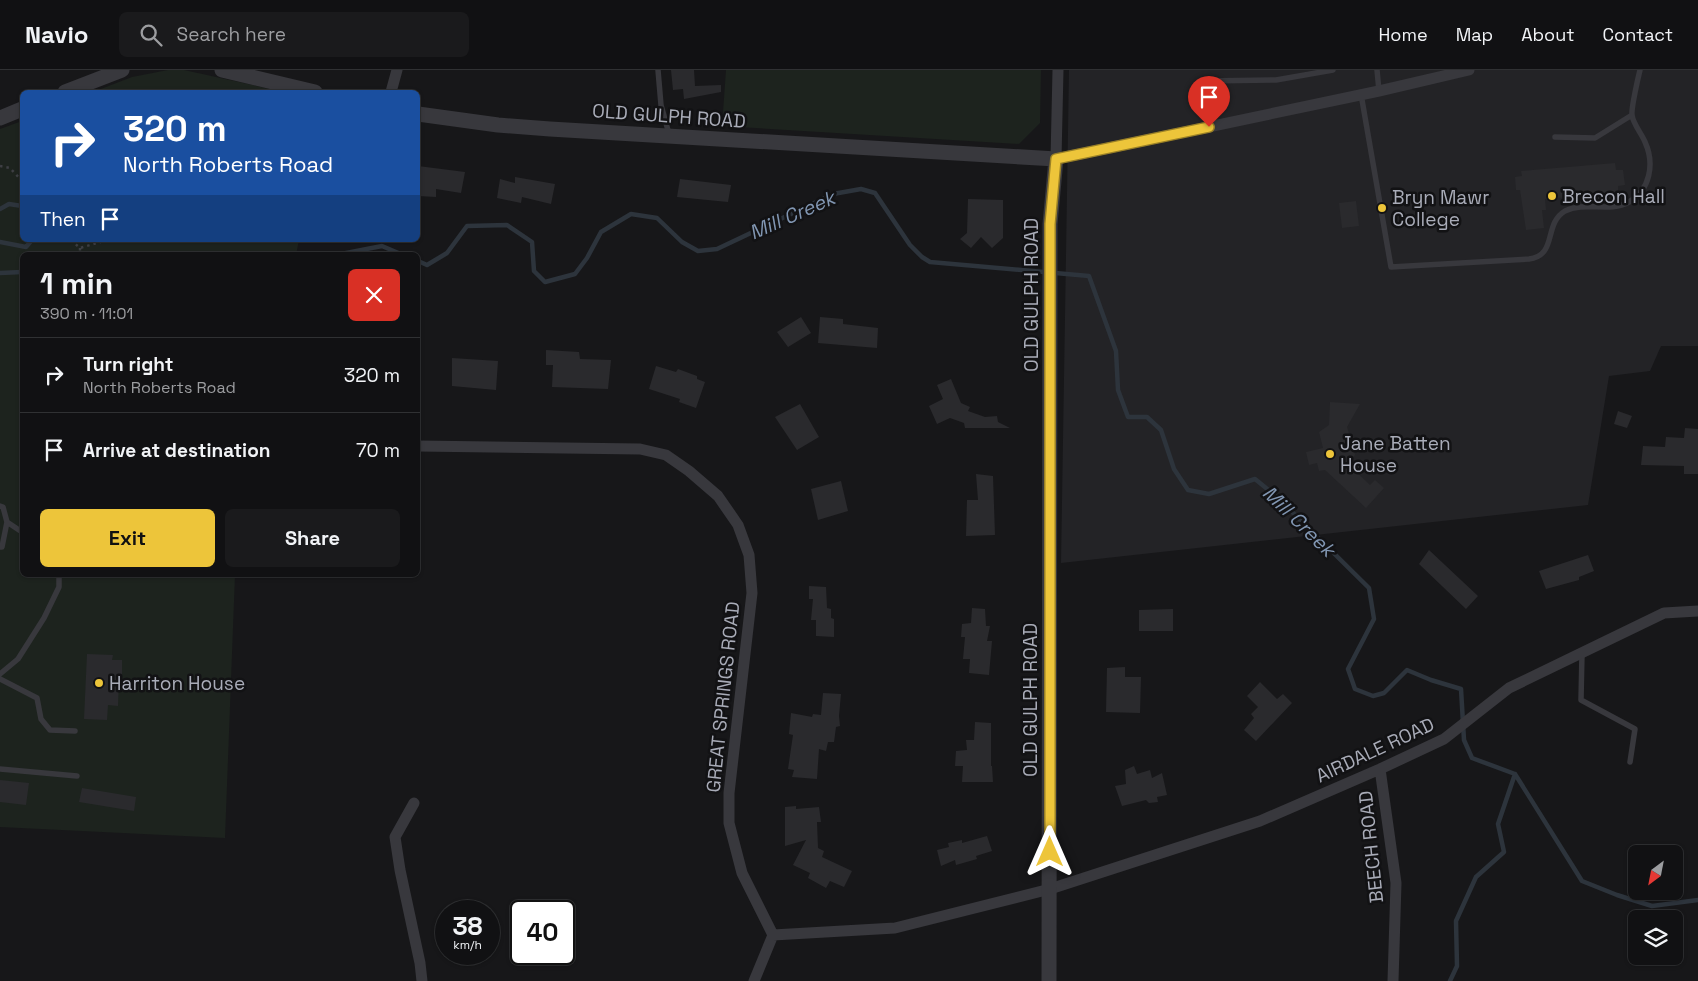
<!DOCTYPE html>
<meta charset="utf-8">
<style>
body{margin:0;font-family:"Space Grotesk",sans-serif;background:#1a1a1c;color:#f1f3f6;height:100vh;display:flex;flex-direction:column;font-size:19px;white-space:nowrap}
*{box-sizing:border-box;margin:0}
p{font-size:16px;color:#9c9da0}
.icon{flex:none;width:28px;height:28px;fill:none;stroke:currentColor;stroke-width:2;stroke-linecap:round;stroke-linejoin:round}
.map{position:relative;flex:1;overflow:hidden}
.side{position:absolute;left:20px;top:182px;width:400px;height:325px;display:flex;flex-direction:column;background:#111113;border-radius:8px;box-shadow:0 1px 4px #0004,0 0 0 1px #303133}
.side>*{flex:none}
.hud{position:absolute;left:20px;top:20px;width:400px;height:152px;border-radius:8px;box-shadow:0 1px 4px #0004,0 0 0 1px #303133;background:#1a4fa0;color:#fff;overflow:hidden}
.needle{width:32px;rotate:212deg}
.fabs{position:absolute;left:1628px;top:775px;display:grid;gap:10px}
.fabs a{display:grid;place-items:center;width:55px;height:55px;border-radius:8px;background:#111113;box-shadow:0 1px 4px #0004,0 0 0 1px #303133;font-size:25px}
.speed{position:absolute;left:435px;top:830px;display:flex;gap:10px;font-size:25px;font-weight:700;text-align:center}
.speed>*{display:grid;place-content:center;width:65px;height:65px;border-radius:50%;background:#111113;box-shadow:0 1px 4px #0004,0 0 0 1px #303133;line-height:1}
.speed small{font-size:12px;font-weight:400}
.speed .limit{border:2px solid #111;border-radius:8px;background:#fff;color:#111}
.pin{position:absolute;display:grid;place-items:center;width:42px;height:42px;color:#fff;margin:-51px -21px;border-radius:50% 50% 50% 0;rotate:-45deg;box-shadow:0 0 5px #0007}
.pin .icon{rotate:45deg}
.me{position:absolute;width:55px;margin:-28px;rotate:0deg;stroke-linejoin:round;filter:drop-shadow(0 0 4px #0008)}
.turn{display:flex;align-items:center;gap:18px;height:105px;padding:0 20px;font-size:22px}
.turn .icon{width:65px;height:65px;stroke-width:2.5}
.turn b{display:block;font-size:35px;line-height:42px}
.then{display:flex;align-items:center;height:48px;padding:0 20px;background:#0003;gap:10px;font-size:19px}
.round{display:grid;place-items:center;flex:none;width:52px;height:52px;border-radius:8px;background:#1a1a1c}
.summary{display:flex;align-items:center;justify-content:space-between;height:85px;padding:0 20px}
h1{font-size:30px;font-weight:700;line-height:38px}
.button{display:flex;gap:10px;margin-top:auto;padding:10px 20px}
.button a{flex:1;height:58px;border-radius:8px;background:#edc53a;color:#111;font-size:20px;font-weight:700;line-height:58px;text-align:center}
.button a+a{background:#1a1a1c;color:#f1f3f6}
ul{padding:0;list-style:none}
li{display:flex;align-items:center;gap:15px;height:75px;padding:0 20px;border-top:1px solid #303133}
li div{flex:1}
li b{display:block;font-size:19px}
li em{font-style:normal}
header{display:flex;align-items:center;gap:30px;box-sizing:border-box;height:70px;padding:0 25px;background:#111113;border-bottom:1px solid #303133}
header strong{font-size:24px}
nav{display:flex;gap:28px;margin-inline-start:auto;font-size:18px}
.search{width:350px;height:45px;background:#1a1a1c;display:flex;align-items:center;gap:12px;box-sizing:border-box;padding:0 18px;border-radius:8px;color:#9c9da0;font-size:19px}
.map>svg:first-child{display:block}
.built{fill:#232326}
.green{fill:#1d231e}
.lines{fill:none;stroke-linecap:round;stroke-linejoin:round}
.stream{stroke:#2d343c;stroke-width:4.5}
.building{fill:#2a2a2d}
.path{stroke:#3e3f44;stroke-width:2.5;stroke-dasharray:2.5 4;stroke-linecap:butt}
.service{stroke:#38383d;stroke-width:5.5}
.minor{stroke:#38383d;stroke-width:11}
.tertiary{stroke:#38383d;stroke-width:15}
.route-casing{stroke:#9a8026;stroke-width:12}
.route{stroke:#edc53a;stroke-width:9}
.poi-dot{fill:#edc53a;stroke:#121214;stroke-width:2}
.labels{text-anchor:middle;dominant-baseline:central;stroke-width:5;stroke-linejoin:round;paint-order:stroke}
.street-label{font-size:19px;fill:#a9acb8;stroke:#121214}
.poi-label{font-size:19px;fill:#a9acb8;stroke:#121214;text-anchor:start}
.water-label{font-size:20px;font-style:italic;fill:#8196b2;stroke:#121214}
</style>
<header>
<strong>Navio</strong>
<div class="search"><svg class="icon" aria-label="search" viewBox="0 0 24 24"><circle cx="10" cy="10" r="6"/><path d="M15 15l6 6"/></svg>Search here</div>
<nav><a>Home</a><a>Map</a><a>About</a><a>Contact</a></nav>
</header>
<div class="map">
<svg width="1698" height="911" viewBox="0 0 1698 911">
<rect width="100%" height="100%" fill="#171719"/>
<path class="built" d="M1069,0H1698V276H1661L1650,301L1609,306L1588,435L1061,493Z"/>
<path class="green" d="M168,0H184L284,22H93L132,7Z
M726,0H1041L1040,53L1019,74L722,56Z
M22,51V170H299L296,185H22V505H235L225,768L0,757V59Z"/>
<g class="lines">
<path class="stream" d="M0,139L9,134L22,136
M0,172L26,177L32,170
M336,185L382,176L403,185
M418,191L427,195L447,183L467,156L507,155L532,172L534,201L545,212L575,204L587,188L601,162L631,144L657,148L682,172L698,181L717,179L833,124L861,119L875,123L910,175L922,187L930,192L1089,206L1116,281L1118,320L1128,347H1147L1161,360L1174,399L1188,420L1209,424L1255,409L1277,427L1369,518L1374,549L1348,599L1355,619L1373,626L1384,623L1407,600L1431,610L1461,619L1464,670L1472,688L1515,704L1582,811L1617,825L1652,836L1698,830
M0,203L22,202
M1450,911L1457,896L1456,851L1476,807L1504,782L1498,754L1515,704"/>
</g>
<path class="building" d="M671,0H694L695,16L721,15V22L684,29L683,19L673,20Z
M1615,93L1616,100H1623L1625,115L1618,116V123L1545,129L1546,140H1542L1544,158L1526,160L1520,120H1516L1515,107L1522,106L1521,101Z
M418,96L465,102L461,123L436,119V127L418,126Z
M515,107L555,114L551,134L522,127L521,133L497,128L500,109L515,113Z
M680,109L731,115L728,132L677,127Z
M968,129L1003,130V168L992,178L981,167L971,178L960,169L967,163Z
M1356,131L1359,156L1342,158L1339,133Z
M801,247L811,263L788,277L777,262Z
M820,247L843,249V254L878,258L877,278L818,273Z
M546,280L579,282L580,289L611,290L608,319L552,317L553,295H546Z
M452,288L498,291L496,320L452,316Z
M656,296L676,302L678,299L697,306V309L705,312L696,338L679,332L680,329L649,319Z
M951,309L961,333L970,337L968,341L985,347L997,346L998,352L1010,358H965L964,353L950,348L937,354L929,336L943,329L937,315Z
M1330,332L1360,334L1347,357L1355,385L1347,393L1370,415L1375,410L1384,418L1366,438L1325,400L1319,401L1317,393L1309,395L1306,382L1323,378L1319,362L1329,355Z
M800,334L819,367L797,380L775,347Z
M1618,341L1632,346L1627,358L1614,354Z
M1685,358L1698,359V404H1684V396L1641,395L1643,376L1665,377L1666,367L1684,368Z
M976,404L993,406L995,465L966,466L967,430H978Z
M841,411L848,441L818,450L811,419Z
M1429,480L1478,526L1466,539L1419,494Z
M1588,485L1594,501L1579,507V510L1546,519L1539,501Z
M809,516L826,517L827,538L831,539V548L834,549V567L816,566V550H811L813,529H809Z
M972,538L985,539L986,556H990L987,571H992L989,605L969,603L970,589H963L965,567H961L962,554L971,553Z
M1173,539V561H1139V540Z
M87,584L113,585L112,590H122V609H119L118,636L108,635L107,650L84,649Z
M1125,597V607H1141L1140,643L1106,642L1107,598Z
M1260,612L1277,629L1283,624L1292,633L1256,671L1244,660L1254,648L1251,644L1258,637L1247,626Z
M823,623L841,624L839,646L840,656L836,657L834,672H828L826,681L819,679L817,709L792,707L794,700L788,699L793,665L789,664L791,643L812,647L813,644L821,645Z
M975,652L991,653V696H992L993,712H962L963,696H955L956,681L967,680L966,670H974Z
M1134,696L1137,704L1150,700L1152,708L1162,703L1167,725L1157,727L1158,732L1149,733L1146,730L1122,736L1115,716L1126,714L1125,700Z
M0,710L29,713L26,735L0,732Z
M82,718L136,727L134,741L79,732Z
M796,736V739L819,737L821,752H817L818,778L824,781L822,787L852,801L844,817L830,811L826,818L808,808L810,803L793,795L806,770L785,776V737Z
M987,766L992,781L976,786L977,789L956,795L955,790L941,796L937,780L949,777L948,773L962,770V773Z"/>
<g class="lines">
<path class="path" d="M0,96L10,98L22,111
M71,170L80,178L107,170
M80,178V185"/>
<path class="service" d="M658,0L661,35L669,64
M1377,0L1379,21
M1204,11L1276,10L1333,0
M1361,24L1391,197L1529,189C1558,185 1543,154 1565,141C1585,131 1609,143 1629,132C1650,120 1655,94 1645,72C1642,64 1633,54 1632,45C1631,39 1638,8 1640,0
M1555,67L1595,68L1632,45
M0,436L3,437L7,452L22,462
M0,477H2L7,452
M1582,583L1581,630L1635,659L1630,692
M0,604L18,589L44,548L59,517V505
M0,609L37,628L41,649L50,660L75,661
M0,699L77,706"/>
<path class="minor" d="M1058,0L1056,89L1379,21L1469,0
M391,22L397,0
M418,376L640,379L666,385L689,401L718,426L738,455L749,485L752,523L729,723V753L742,803L773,865
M1380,699L1396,813L1393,911
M414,733L395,767L400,800L420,893L422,911
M773,865L895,858L1050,819L1260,751L1380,699L1444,669L1509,618L1664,543L1698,541
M754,911L773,865"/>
<path class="tertiary" d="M222,0L315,22
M65,22L122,0
M418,44L498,55L550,59L1056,89L1050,154L1049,911
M0,48L22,39"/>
</g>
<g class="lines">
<defs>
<path id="route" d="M1050,782V154L1056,89L1209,57"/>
</defs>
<use href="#route" class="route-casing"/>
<use href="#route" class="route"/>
</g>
<g class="poi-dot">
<circle cx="1552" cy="126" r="5"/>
<circle cx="1382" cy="138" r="5"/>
<circle cx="1330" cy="384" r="5"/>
<circle cx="99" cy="613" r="5"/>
</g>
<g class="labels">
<g class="street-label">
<text transform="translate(669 46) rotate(4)">OLD GULPH ROAD</text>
<text transform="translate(1031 225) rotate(-90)">OLD GULPH ROAD</text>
<text transform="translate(723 627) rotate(-84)">GREAT SPRINGS ROAD</text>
<text transform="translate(1030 630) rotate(-90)">OLD GULPH ROAD</text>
<text transform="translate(1375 680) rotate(-25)">AIRDALE ROAD</text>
<text transform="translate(1371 777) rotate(-96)">BEECH ROAD</text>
</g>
<g class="poi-label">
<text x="1562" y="126">Brecon Hall</text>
<text x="1392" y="127">Bryn Mawr<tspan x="1392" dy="22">College</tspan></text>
<text x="1340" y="373">Jane Batten<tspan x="1340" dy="22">House</tspan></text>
<text x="109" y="613">Harriton House</text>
</g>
<g class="water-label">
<text transform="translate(792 145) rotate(-24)">Mill Creek</text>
<text transform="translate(1299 451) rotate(44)">Mill Creek</text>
</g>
</g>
</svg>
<div class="fabs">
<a><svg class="needle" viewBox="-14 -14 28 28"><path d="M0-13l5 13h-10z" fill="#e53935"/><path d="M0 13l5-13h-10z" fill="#9c9da0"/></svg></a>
<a><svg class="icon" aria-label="layers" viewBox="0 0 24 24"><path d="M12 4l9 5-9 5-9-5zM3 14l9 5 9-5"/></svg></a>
</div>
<div class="speed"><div>38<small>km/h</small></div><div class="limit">40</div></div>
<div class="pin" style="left:1209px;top:57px;background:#d93025"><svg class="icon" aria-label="arrive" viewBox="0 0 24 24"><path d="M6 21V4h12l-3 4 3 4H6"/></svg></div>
<svg class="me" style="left:1050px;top:782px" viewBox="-20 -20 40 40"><path d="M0-17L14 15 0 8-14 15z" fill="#edc53a" stroke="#fff" stroke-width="4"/></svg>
<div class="hud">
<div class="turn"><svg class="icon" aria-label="right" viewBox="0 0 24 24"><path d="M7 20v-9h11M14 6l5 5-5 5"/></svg><div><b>320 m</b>North Roberts Road</div></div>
<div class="then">Then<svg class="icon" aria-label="arrive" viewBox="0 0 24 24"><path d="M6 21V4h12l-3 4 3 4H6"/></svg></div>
</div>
<section class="side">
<div class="summary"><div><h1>1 min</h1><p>390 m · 11:01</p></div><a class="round" style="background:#d93025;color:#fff"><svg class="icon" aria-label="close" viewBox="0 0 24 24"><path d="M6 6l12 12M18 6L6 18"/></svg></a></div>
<ul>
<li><svg class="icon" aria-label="right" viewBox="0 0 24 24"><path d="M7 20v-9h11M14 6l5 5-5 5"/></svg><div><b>Turn right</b><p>North Roberts Road</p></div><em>320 m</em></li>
<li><svg class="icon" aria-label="arrive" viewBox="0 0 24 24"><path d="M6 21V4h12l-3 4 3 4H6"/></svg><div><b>Arrive at destination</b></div><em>70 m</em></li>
</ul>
<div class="button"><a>Exit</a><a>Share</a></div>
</section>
</div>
